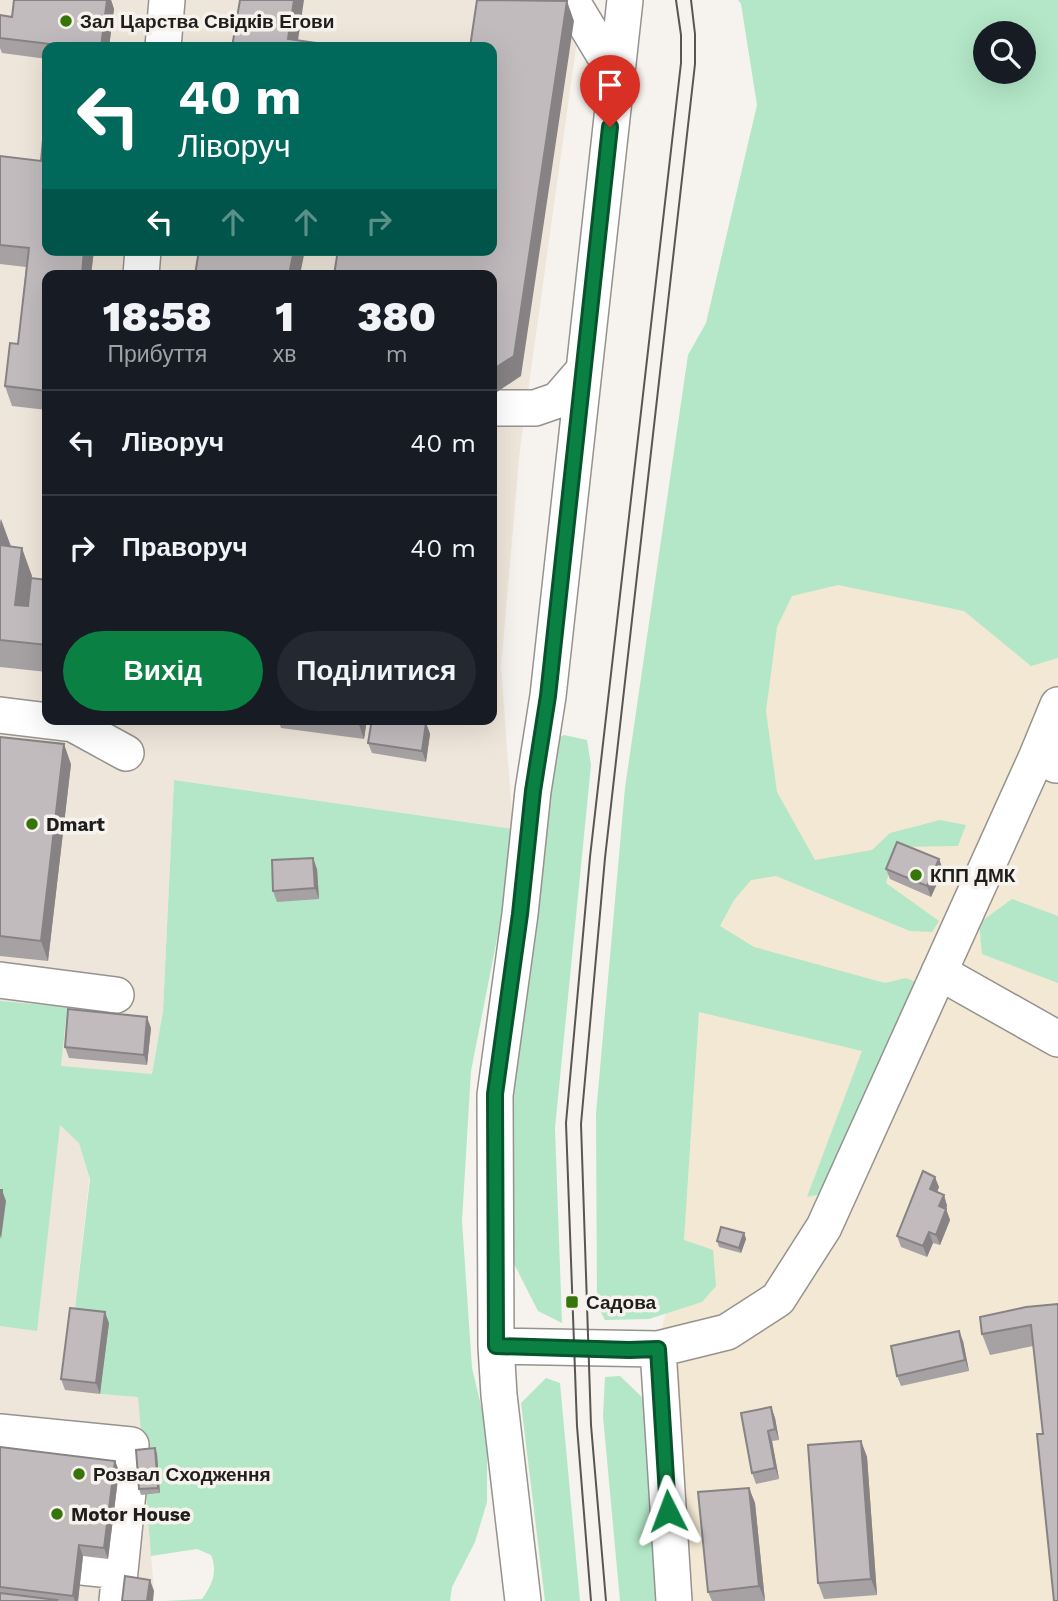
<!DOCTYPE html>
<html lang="uk">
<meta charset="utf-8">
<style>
body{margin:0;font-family:"Work Sans",sans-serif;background:#242831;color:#f1f3f6;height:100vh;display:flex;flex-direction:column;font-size:26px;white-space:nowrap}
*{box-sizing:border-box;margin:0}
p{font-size:23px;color:#9ea1a6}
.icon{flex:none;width:38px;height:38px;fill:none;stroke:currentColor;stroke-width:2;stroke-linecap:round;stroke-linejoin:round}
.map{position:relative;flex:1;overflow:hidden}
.drawer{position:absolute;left:42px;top:270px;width:455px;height:455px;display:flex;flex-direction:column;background:#171b24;border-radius:14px;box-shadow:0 7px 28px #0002}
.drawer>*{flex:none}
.guide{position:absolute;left:42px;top:42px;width:455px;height:214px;border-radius:14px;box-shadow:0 7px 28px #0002;background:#00695c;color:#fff;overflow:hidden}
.fabs{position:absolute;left:973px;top:21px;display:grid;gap:14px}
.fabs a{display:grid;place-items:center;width:63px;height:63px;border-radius:50%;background:#171b24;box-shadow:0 7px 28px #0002;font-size:35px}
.pin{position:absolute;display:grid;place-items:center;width:60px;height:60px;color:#fff;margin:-72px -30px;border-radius:50% 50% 50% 0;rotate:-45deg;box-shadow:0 0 7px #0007}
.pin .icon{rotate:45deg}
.me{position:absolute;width:77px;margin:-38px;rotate:357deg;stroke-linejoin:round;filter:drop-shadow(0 0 5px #0008)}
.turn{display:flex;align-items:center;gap:24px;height:147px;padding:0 21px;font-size:32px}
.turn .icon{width:91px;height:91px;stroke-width:2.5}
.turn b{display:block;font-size:49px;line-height:60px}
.lanes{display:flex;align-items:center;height:66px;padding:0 21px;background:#0003;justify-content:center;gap:35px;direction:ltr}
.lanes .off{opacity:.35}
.eta{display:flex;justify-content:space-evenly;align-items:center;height:119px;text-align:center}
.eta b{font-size:42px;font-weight:800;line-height:49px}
.button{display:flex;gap:14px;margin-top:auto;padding:14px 21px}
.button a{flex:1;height:80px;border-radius:42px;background:#0b8043;color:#fff;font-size:28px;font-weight:800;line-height:80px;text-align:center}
.button a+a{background:#242831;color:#f1f3f6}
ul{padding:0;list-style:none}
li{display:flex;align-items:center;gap:21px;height:105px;padding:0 21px;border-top:2px solid #363941}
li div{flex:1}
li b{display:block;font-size:26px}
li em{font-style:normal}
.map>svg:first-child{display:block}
.built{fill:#efe6db;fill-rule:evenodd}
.industrial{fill:#f2e8d3;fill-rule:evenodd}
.green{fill:#b3e7c7;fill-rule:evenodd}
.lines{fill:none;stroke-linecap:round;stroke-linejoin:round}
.minor-casing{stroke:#96928e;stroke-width:38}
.minor{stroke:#fff;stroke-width:35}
.tram{stroke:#585654;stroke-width:2}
.wall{fill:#a6a1a3}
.shaded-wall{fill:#878385}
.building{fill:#c1bbbe;stroke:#878385;stroke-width:2}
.route-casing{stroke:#07532c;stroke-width:18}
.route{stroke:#0b8043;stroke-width:12}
.poi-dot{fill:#377409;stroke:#f6f2ed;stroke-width:2.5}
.labels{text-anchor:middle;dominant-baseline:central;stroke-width:7;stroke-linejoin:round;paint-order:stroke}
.poi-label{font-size:19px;font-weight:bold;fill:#201e1d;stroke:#f6f2ed;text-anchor:start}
</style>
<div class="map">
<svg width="1058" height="1601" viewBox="0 0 1058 1601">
<rect width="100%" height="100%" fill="#f6f2ed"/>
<path class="built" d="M0,0H564L579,26L520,449L501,666L513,829L174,780L163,1011L152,1074L101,1071L74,1318L109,1323L100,1394L138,1397L143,1455L157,1454L160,1493L146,1495L154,1591L153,1601H0ZM47,47H492V250H47ZM47,275H492V719H47Z"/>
<path class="industrial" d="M846,0H1058V1601H664L644,1399L684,1241L699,1012ZM985,33H1024V72H985Z"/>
<path class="green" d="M738,0H1058V658L1031,666L964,611L838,585L792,596L777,627L766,711L777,792L815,860L872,850L890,833L940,820L966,825L958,846L896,847L886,883L939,921L932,932L910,931L776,876L751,880L734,900L720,926L754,947L885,983L906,978L918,983L831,1192L807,1197L862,1051L699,1012L684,1240L713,1250L716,1286L702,1302L649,1319L605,1320L597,1305L596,1114L625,788L688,355L706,323L757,105L741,4ZM985,33H1024V72H985Z
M564,735L587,740L591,765L555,1128L562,1323L538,1311L509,1254L512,1107L521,990L552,741Z
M174,780L513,829L505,898L471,1071L462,1221L472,1368L487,1431V1502L475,1542L452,1587L450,1601H164L202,1599C212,1585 218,1572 211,1555L197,1549L151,1556L146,1494L160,1493L157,1454L143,1455L138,1397L100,1394L109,1323L74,1318L90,1179L79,1143L60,1125L37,1331L0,1326V1001L67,1007L61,1066L152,1074L163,1011Z
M1012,899L1058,916V983L982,954L979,923Z
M620,1376L644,1399L664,1601H620L603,1416L605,1377Z
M546,1378L560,1383L580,1601H545L521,1403Z"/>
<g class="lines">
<defs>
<path id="minor" d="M571,0L615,73
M163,47L167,0
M141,275L143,250
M492,408H535L558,400L584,370
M0,715L73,724L126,753
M1056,765L1037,756L1058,705
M939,972L1058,1039
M0,980L116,995
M496,1346L658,1349L727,1332L778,1299L824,1227L1037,756
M658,1349L674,1601
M0,1432L131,1445L130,1472L117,1601
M82,1567L120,1571
M523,1601L499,1395L496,1346L495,1095L520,914L533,791L548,696L625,0"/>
</defs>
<use href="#minor" class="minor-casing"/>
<use href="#minor" class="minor"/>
<path class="tram" d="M591,1601L577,1426L566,1123L590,857L681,63V35L676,0
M606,1601L591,1425L581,1124L605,858L695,64V34L691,0"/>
</g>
<path class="wall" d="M14,0H111L114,9L109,47H47V59L2,53L0,48V15L12,17Z
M0,156L47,250H94L91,275H47V410L12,406L5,386L18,344L26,267L0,264Z
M0,519L11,546L32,576L31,578L47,580V672L0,667Z
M278,719H367L364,739L281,728Z
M426,723L430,734L426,762L372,753L368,743Z
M0,737L71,764L48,961L0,956Z
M939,859L943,870L931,897L890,879L886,869Z
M317,869L319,899L277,902L273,891Z
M151,1028L147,1065L69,1058L65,1047Z
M939,1187L937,1192L944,1195L947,1206L946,1209L950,1220L940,1245L933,1243L927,1257L901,1247L897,1236Z
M744,1233L746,1239L741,1253L719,1247L717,1241Z
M1058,1304L1043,1434L1033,1346L990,1355L982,1334Z
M109,1323L100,1394L65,1390L61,1379Z
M963,1341L969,1371L901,1386L897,1376Z
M771,1407L775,1418L779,1440L772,1441L779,1479L756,1484L752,1473Z
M861,1441L867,1457L877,1595L824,1599L818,1583Z
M0,1447L115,1461L119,1471L108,1559L83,1556L78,1601H0Z
M155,1448L157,1454L160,1493L141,1495L139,1489Z
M749,1488L755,1503L765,1601H712L708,1592Z"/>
<path class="shaded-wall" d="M107,0H111L114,9L109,47H101Z
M294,0H304L297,47L288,39Z
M567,1L574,21L521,376L494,394L492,388V370Z
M84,250H94L91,275H82Z
M294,250H305L300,275H289Z
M1,519L11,547L0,550V528Z
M22,548L32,576L25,633L15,605Z
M357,719H367L364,739Z
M426,723L430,734L426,762L422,751Z
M64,744L71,764L48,961L41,941Z
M313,858L317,869L319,899L315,888Z
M939,859L943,870L931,897L927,886Z
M147,1017L151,1028L147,1065L144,1055Z
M935,1177L939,1187L934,1200L930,1189Z
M2,1190L6,1201L1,1239L0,1235V1208Z
M944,1195L947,1206L946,1209L950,1220L940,1245L936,1235L939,1206Z
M929,1232L933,1243L927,1257L923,1246Z
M744,1233L746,1239L741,1253L739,1248Z
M105,1312L109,1323L100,1394L96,1383Z
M959,1331L963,1341L969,1371L965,1360Z
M771,1407L775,1418L779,1440L775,1429Z
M768,1431L772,1441L779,1479L775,1468Z
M861,1441L867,1457L877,1595L871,1579Z
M155,1448L157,1454L160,1493L158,1488Z
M115,1461L119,1471L108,1559L104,1548Z
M749,1488L755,1503L765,1601L759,1586Z
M79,1545L83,1556L78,1601H75L73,1596Z
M150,1580L154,1591L153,1601H147Z"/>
<path class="building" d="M14,0H107L101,47H75L0,38V15L12,17Z
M240,0H294L288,39L345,47H232Z
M477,0L567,1L514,356L492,370V275H334L338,250H492V47H470Z
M45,118H47V250H84L82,275H47V391L5,386L10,343L18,344L29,248L0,245V156L41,161Z
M199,250H294L289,275H195Z
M0,545L22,548L15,605L28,606L31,578L47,580V645L0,640Z
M372,719H401L426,723L422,751L368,743Z
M0,737L64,744L41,941L0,936Z
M897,842L939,859L927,886L886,869Z
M313,858L315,888L273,891L272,860Z
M68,1009L147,1017L144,1055L65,1047Z
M923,1171L935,1177L930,1189L944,1195L939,1206L946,1209L936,1235L929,1232L923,1246L897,1236Z
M0,1190H2L0,1208Z
M721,1227L744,1233L739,1248L717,1241Z
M1058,1304V1601H1054L1037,1434H1043L1031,1325L982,1334L980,1317L1026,1307Z
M70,1308L105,1312L96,1383L61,1379Z
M959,1331L965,1360L897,1376L891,1346Z
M771,1407L775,1429L768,1431L775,1468L752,1473L741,1413Z
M861,1441L871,1579L818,1583L808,1445Z
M0,1447L115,1461L104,1548L79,1545L73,1596L0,1587Z
M155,1448L158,1488L139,1489L136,1450Z
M749,1488L759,1586L708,1592L698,1492Z
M125,1576L150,1580L147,1601H122Z
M0,1593L57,1600L56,1601H0Z"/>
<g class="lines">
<defs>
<path id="route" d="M610,127L548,696L533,791L520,914L495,1094L496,1346L629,1350L658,1349L668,1511"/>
</defs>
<use href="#route" class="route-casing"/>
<use href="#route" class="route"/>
</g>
<g class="poi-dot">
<circle cx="66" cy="21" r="7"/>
<circle cx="32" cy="824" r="7"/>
<circle cx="916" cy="875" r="7"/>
<rect x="565" y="1295" width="14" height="14" rx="3.5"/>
<circle cx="79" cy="1474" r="7"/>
<circle cx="57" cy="1514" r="7"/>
</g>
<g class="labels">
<g class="poi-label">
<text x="80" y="21">Зал Царства Свiдкiв Егови</text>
<text x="46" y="824">Dmart</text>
<text x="930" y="875">КПП ДМК</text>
<text x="586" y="1302">Садова</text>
<text x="93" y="1474">Розвал Сходження</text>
<text x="71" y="1514">Motor House</text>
</g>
</g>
</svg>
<div class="fabs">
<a><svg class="icon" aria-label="search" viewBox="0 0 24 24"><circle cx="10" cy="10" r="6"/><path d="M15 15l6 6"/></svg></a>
</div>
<div class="pin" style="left:610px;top:127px;background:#d93025"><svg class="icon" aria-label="arrive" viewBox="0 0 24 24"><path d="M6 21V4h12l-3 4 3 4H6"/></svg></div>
<svg class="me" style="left:668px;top:1511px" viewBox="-20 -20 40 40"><path d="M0-17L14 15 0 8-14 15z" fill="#0b8043" stroke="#fff" stroke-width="4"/></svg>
<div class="guide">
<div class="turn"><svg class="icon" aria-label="left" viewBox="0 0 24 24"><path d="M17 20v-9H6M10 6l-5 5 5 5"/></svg><div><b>40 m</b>Ліворуч</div></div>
<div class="lanes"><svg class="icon" aria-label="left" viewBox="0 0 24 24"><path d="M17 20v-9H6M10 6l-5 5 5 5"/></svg><svg class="icon off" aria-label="ahead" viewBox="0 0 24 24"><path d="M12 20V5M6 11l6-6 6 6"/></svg><svg class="icon off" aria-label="ahead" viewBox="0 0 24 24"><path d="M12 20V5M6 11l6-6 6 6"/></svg><svg class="icon off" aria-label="right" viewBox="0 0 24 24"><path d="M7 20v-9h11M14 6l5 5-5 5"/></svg></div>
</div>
<section class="drawer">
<div class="eta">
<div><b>18:58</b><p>Прибуття</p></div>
<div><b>1</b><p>хв</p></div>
<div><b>380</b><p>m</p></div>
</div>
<ul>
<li><svg class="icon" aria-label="left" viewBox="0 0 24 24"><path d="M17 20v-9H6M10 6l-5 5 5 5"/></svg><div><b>Ліворуч</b></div><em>40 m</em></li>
<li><svg class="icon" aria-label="right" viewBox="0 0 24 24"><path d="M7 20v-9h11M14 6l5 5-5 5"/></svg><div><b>Праворуч</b></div><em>40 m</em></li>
</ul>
<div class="button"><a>Вихід</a><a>Поділитися</a></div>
</section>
</div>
